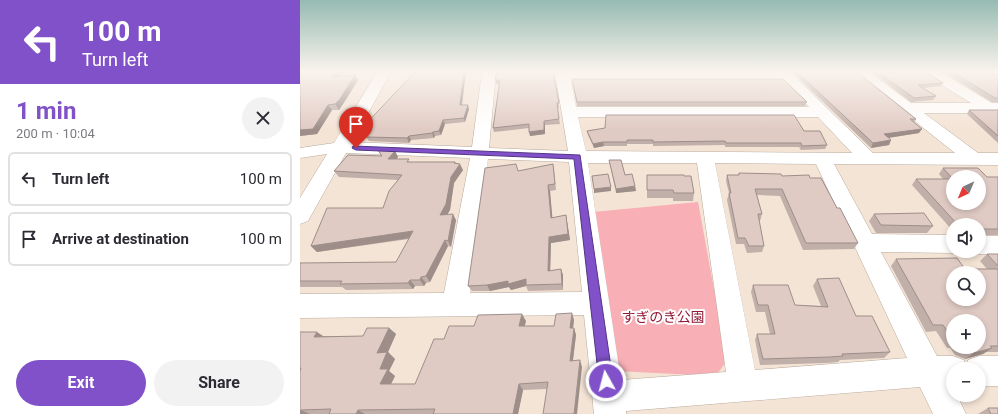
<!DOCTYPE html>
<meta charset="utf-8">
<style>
body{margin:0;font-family:Roboto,"Noto Sans JP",sans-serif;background:#f2f2f3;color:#2b2b33;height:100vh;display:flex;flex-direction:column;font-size:15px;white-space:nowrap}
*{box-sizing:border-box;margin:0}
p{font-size:13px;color:#7c7c81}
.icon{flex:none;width:22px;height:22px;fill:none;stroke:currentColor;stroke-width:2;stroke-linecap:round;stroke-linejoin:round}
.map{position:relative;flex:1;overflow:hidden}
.sheet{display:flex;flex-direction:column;background:#fff;width:300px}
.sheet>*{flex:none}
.banner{background:#8051c9;color:#fff;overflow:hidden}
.needle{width:26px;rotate:224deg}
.buttons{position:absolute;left:646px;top:170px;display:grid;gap:8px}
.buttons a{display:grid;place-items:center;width:40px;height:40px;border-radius:50%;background:#fff;box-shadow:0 2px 6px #0003;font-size:20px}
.pin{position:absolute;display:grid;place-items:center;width:34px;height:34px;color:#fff;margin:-41px -17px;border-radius:50% 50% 50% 0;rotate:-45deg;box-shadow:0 0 4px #0007}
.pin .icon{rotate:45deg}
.me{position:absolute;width:44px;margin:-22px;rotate:353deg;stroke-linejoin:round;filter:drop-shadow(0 0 3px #0008)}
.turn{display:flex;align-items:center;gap:14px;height:84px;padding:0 16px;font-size:18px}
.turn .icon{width:52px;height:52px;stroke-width:2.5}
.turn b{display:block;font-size:28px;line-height:34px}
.round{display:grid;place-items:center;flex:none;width:42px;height:42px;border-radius:21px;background:#f2f2f3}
.overview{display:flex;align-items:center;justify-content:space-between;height:68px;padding:0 16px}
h1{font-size:24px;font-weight:700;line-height:30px;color:#8051c9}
.action{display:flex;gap:8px;margin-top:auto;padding:8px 16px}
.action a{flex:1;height:46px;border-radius:24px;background:#8051c9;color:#fff;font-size:16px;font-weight:700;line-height:46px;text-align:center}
.action a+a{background:#f2f2f3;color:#2b2b33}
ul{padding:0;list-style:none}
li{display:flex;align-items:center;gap:12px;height:54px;margin:0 8px 6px;padding:0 8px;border:2px solid #e1e1e2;border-radius:6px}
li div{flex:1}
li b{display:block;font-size:15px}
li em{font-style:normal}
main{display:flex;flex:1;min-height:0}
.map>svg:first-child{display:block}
.green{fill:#f8afb6}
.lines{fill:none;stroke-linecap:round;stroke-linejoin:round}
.minor-casing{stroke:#b9aa9d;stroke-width:1}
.minor{fill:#fff;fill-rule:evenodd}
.wall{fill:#c1afa9;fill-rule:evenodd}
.shaded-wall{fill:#9d8e89}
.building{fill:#e0cbc4;stroke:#9d8e89;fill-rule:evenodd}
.route{fill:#8051c9;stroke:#533583}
.labels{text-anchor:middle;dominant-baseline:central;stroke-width:4;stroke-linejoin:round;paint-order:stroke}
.near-park-label{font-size:14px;fill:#911a37;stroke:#fff}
</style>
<main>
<section class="sheet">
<div class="banner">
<div class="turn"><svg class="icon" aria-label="left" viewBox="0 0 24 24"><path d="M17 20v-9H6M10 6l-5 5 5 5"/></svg><div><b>100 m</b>Turn left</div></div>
</div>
<div class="overview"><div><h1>1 min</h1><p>200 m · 10:04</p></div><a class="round"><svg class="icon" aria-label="close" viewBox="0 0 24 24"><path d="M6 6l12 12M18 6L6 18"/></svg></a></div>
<ul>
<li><svg class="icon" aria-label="left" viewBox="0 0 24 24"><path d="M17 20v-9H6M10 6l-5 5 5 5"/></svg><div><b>Turn left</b></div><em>100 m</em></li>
<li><svg class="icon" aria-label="arrive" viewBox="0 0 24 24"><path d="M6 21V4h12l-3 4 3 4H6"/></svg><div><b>Arrive at destination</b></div><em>100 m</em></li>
</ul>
<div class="action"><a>Exit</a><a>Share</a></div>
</section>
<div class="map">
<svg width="698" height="414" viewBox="0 0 698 414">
<rect width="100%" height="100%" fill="#f4e4d6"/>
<path class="green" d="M398,202L427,360L416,376L316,371L293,212Z"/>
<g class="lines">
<defs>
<path id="minor" d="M77,72H91L52,142L172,147L182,72H196L189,148L268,151L255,72H490L573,153H655L553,72H569L611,103H671L625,75L623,72H640L692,103H698V113H624L678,153H698V165L534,164L572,234L653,235V251H659L653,253L581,252L637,356H653L664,360L666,366L668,360L679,356H698V386H679V369H653V395H657L666,414H633L620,387L326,411V414H294L284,315L0,318V294L144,293L170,158L46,153L8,221L0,224V198L27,154L0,158V148L34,143ZM271,81H483L509,107H276ZM278,117H518L552,153L286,151ZM188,159L269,162L282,292L170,293ZM288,163H397L426,372L321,380ZM415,163L516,164L607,358L455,370Z
M688,72H698V78L693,77Z
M679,236H698V254H679L671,251H679Z"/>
</defs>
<use href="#minor" class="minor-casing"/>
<use href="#minor" class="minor"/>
</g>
<path class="wall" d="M0,72H44L40,77L55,75L58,80L43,104L39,110H32L17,134L0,136Z
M166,72L162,105L169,109L165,122L145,124L141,135L135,136L134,138L111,140L109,143L69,141L61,129Z
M254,72L259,108H257L260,124L245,125V134L230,136L229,128L194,132L193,128L199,84H197Z
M492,72H557L616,119L614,123L619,133L588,138L591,140L589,145L571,148Z
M572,72H626L643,83L641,86L623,88L636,96L633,100L611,102Z
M643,72H692L694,74L698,75V102H692Z
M272,79L507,102L505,106H277Z
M669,110H698V143L667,114Z
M287,131H504L527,145L525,149L501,150L499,147H425V145L353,146V144H327V146H304L294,148L288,135Z
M78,150L95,151L98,157L96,159L111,162H155L163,170L154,183L150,210L147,215L156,220L151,247L148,246L130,282L126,283L124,286H115L113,289L46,290L42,287H0V263L96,262L109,239L17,252L11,246L83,208L98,180L39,177L34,171L81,156Z
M309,160L325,175L335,186L336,191L316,193Z
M253,164L254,170L256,190L250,191L252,218L266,215L270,240L251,243L250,271L261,269L263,275V290L228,291L226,286L211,290L209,287L190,291H172L168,286L219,171Z
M643,168L687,177H698V235H679V225H653V231L612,185L616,179H643L639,174Z
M439,173L510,178L537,208L558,243L554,249L503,250L480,196L457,195L462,214L460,221H459L464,246L462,252L447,253L444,244H436L427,200L429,193L426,181L427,175H438Z
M347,175L384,176L394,193L393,201H373V198H347Z
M574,214L633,226L627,233H576L569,221Z
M687,254H698V352H686L683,354L665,359L655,355L650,348H647L636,331L626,332L591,266L596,259L665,269H687L680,261ZM653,321L679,347H653Z
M517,279L556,316L590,352L584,358L540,360L538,362L526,363L460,365L455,340L457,334H470L465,312H456L451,292L453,285L495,305L521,306L513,286Z
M274,320L273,328H274L276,335L273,361L282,367L247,389L223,390L218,414H0V332L23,336H63L89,328L96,334L88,352L95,359L89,371L95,376L91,384H115L144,339L174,326L226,321L224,326H254Z
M688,408L698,414H678Z"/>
<path class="shaded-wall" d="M37,72H44L36,83L32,77Z
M164,72H166L161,110L160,105Z
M55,75L58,80L43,104L39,110L35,104Z
M195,80H200L201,84H197Z
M28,105L32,110L17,134L0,136V130Z
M168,105L169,109L165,122L164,118Z
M143,120L145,124L141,135L139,131Z
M244,121L245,125V134L230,136L229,132Z
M622,129L619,133L581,139L584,134Z
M133,132L135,136L134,138L132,133Z
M109,136L111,140L109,143L107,138Z
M591,140L589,145L571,148L573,143Z
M303,142L304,146L294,148L293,144Z
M95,151L98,157L92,165L88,159Z
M155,162L157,167L160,164L163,170L154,183L150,210L143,221L140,215L154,163Z
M248,185L250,191L253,224L251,218Z
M335,186L336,191L316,193V189Z
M311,187V191L294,193V189Z
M153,214L156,220L151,247L148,241Z
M266,215L270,240L251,243L250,277L248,271L249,237Z
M113,231L117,237L17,252L11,246Z
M145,240L148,246L130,282L126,276Z
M261,269L263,275V290L262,284Z
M121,277L126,283L124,286L120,280Z
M226,279V286L211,290L209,287L190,291L187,285L208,281Z
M110,280L115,286L113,289L108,283Z
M272,313L274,320L272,335L270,328Z
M222,314L226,321L223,333L219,326Z
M89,328L96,334L88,352L95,359L89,371L95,376L88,390L80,384V369L77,353Z
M274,328L276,335L272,367L270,361Z
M17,332L26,338L14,337Z
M692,348L683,354L665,359L674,353Z
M280,360L282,367L277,414H274Z
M219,384L223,390L218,414H213Z
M1,410L10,414H0V412Z
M58,410L65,414H56Z"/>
<path class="building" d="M0,72H37L32,77L55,75L40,99L35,104L28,105L13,129L0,130Z
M115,72H164L160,105H168L164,118L143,120L139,131L133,132L132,133L109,136L107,138L67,137L61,129Z
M197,72H253L259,103H257L259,119L244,121V130L229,132V124L193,128L200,80H195Z
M497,72H557L616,119H610L622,129L584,134L591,140L573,143Z
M578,72H626L643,83L618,85L636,96L614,98Z
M652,72H692L694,74L698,75V98H695Z
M272,79H483L507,102H277Z
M669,110H698V136Z
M306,115H494L504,131H520L527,145L502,146L501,143H426L425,141L353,142V140H327V142H303L293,144L287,131L305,128Z
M78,150L95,151L88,159H109L107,162H155L154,163L160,164L151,177L146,204L140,215L153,214L148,241L145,240L126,276L121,277L120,280H110L108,283L40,284L42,281H0V263L96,262L113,231L11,246L27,208H83L89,191L102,175L34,171L48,155L82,156Z
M309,160H321L325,175L332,174L335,186L316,189Z
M216,164L218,171L253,164L255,184L248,185L251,218L266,215L268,234L249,237L248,271L261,269L262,284L226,285V279L208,284V281L187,285L168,286L185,168Z
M643,168H678L687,177H698V229H679V225H658L616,179H653ZM653,177H679V203H653Z
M439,173L481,174L482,176L509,175L510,178H521L537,208H540L558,243H506L482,189H455L462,214H458L464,246H449L445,238H438L429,193H431L427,175H439Z
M308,174L311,187L294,189L292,176Z
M347,175H384V176H391L394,193H374L373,190H347Z
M624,213L633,226L581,225L574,214Z
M687,254H698V266Z
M657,258L665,269H698V346H690L692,348L674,353L663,349L662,347H679V321H653V340L643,325H633L596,259ZM653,273H679V299H653Z
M539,278L556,316H572L590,352L542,354L543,356L530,357L463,359L457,334H475L468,305H458L453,285H488L495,305L528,307L517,279Z
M272,313L270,328H274L270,361L280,360L274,414H243L248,382L219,384L213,414H133L135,409L58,410L56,414H29L31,409L1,410L0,412V371L1,368H0V332H17L14,337L63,336L67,328H89L77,353L87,352L80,369H88L80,384H115L134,339H144L149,326H174L178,315L222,314L219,326H254L256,314Z
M688,408H698V414H691Z"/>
<linearGradient id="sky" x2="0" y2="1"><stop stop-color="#96bbb2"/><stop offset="0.55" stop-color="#faf3ed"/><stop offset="1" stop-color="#faf3ed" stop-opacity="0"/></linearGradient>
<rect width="698" height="130" fill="url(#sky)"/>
<path class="route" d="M53,146L280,155L313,381L311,386L306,388L301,386L299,381L274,159L56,150L52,148Z"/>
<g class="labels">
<g class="near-park-label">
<text x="363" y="317">すぎのき公園</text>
</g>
</g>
</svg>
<div class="buttons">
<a><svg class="needle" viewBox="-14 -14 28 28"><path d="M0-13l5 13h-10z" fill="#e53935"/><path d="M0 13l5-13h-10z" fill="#7c7c81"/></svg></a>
<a><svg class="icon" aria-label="sound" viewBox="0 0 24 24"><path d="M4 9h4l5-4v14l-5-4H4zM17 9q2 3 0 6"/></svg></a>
<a><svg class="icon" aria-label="search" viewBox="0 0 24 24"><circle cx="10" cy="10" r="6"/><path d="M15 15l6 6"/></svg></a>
<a>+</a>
<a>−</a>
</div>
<div class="pin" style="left:56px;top:148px;background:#d93025"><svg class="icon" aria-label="arrive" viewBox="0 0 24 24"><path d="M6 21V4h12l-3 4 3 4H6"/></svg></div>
<svg class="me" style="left:306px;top:381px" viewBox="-20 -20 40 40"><circle r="17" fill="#8051c9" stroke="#fff" stroke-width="3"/><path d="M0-11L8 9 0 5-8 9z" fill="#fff"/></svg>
</div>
</main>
